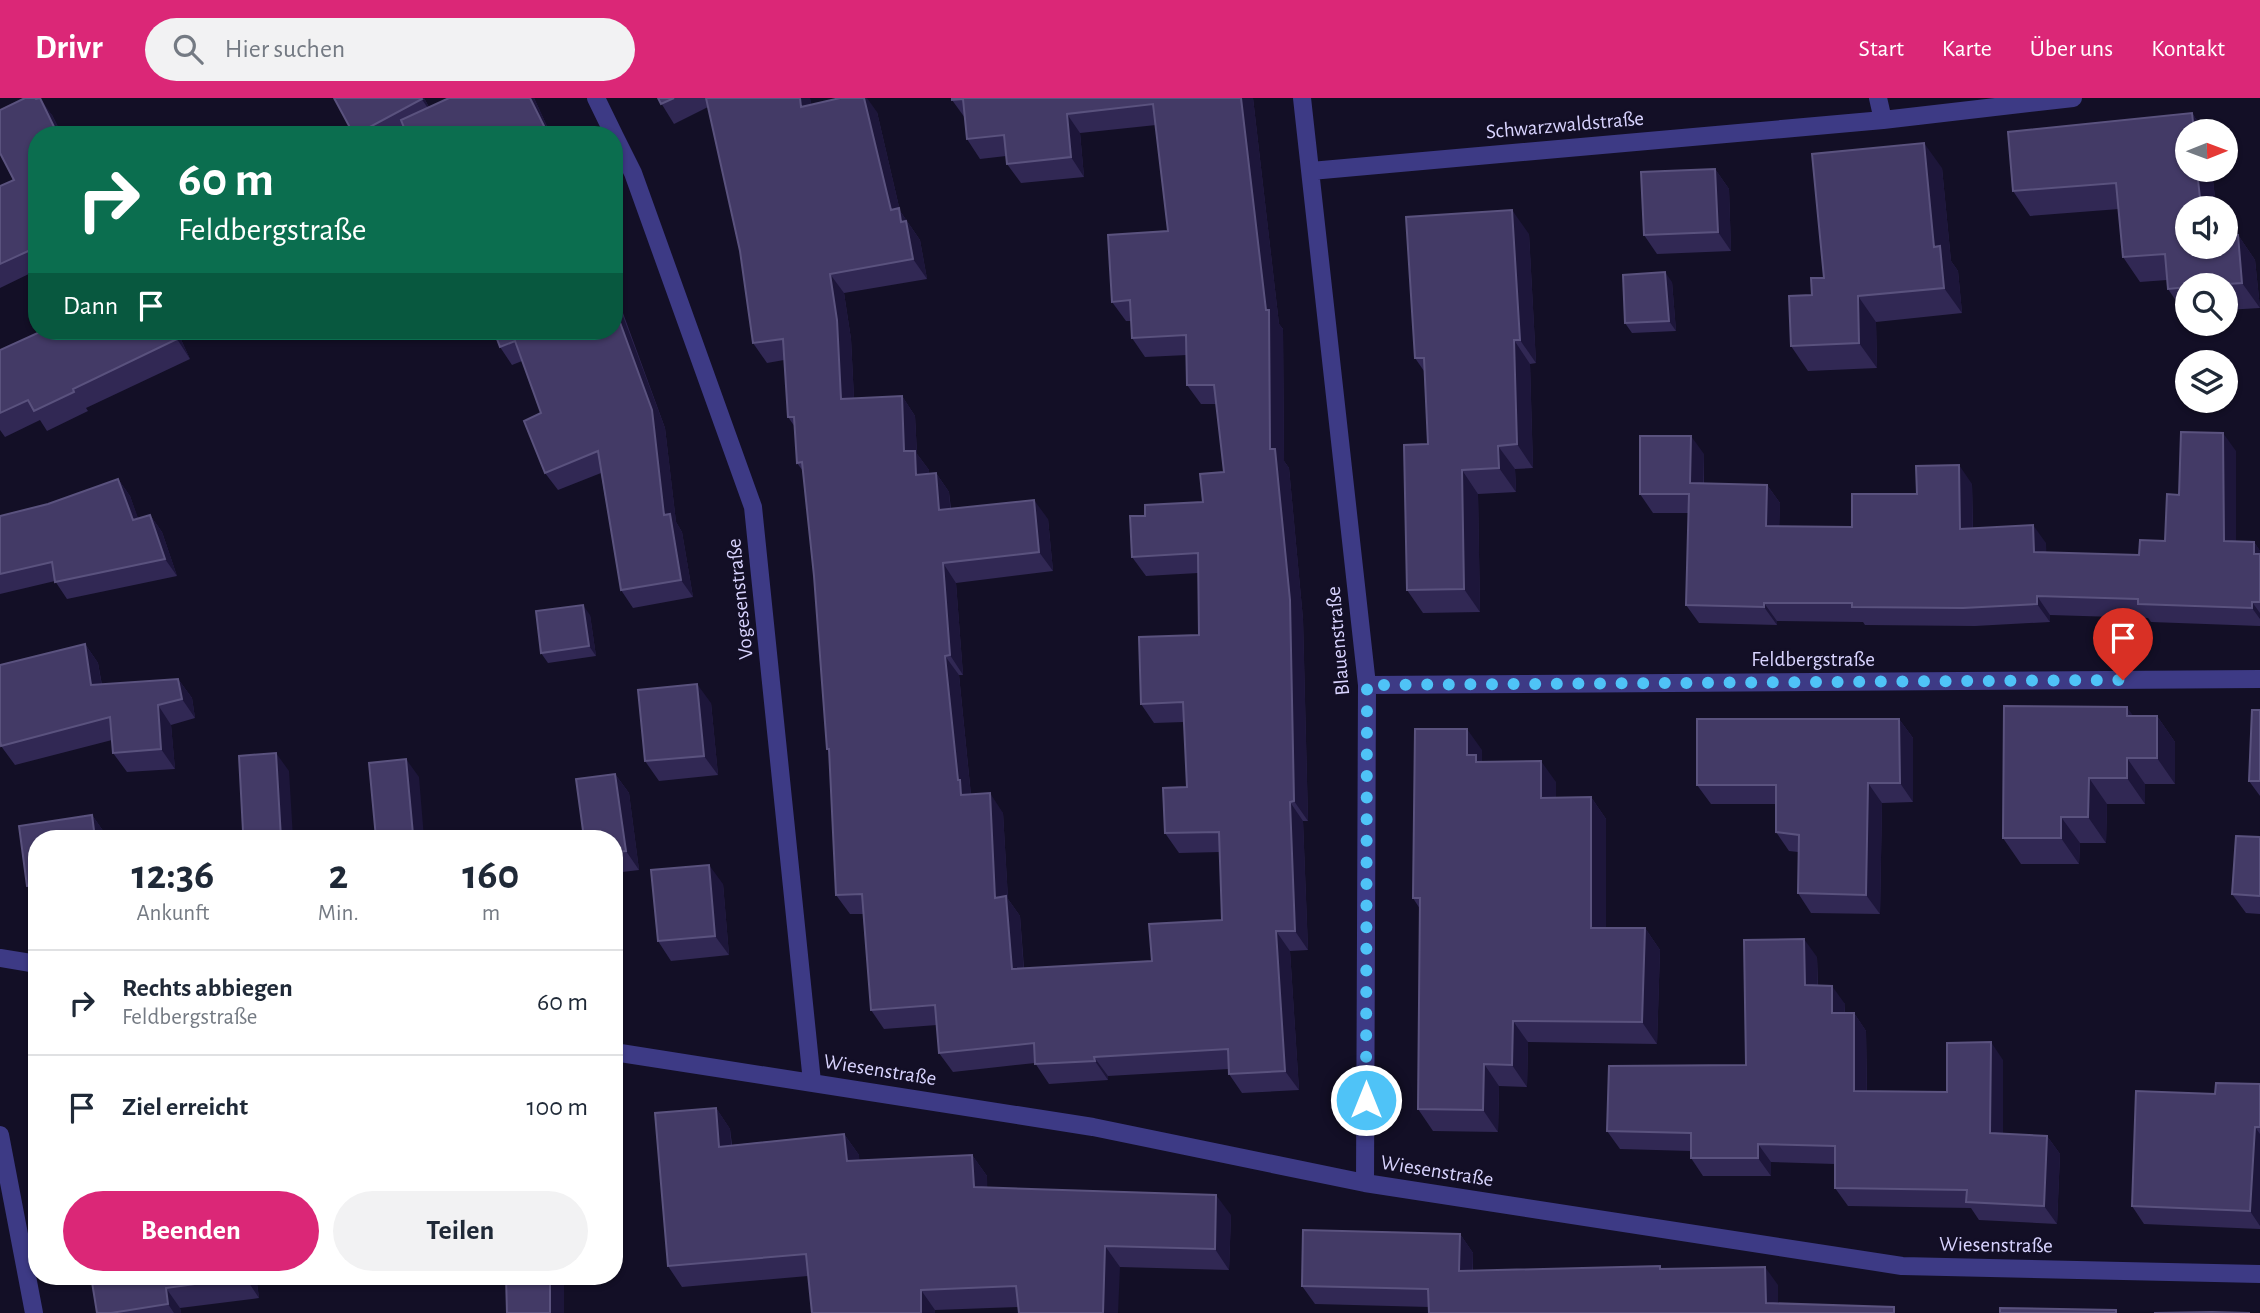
<!DOCTYPE html>
<html lang="de">
<meta charset="utf-8">
<style>
body{margin:0;font-family:"Alegreya Sans",sans-serif;background:#f2f2f3;color:#1f2937;height:100vh;display:flex;flex-direction:column;font-size:26px;white-space:nowrap}
*{box-sizing:border-box;margin:0}
p{font-size:23px;color:#747a83}
.icon{flex:none;width:38px;height:38px;fill:none;stroke:currentColor;stroke-width:2;stroke-linecap:round;stroke-linejoin:round}
.map{position:relative;flex:1;overflow:hidden}
.panel{position:absolute;left:28px;top:732px;width:595px;height:455px;display:flex;flex-direction:column;background:#fff;border-radius:28px;box-shadow:0 2px 5px #0004}
.panel>*{flex:none}
.hud{position:absolute;left:28px;top:28px;width:595px;height:214px;border-radius:28px;box-shadow:0 2px 5px #0004;background:#0b6e4f;color:#fff;overflow:hidden}
.needle{width:46px;rotate:89deg}
.buttons{position:absolute;left:2175px;top:21px;display:grid;gap:14px}
.buttons a{display:grid;place-items:center;width:63px;height:63px;border-radius:50%;background:#fff;box-shadow:0 2px 5px #0004;font-size:35px}
.pin{position:absolute;display:grid;place-items:center;width:60px;height:60px;color:#fff;margin:-72px -30px;border-radius:50% 50% 50% 0;rotate:-45deg;box-shadow:0 0 7px #0007}
.pin .icon{rotate:45deg}
.me{position:absolute;width:77px;margin:-38px;rotate:0deg;stroke-linejoin:round;filter:drop-shadow(0 0 5px #0008)}
.turn{display:flex;align-items:center;gap:24px;height:147px;padding:0 35px;font-size:32px}
.turn .icon{width:91px;height:91px;stroke-width:2.5}
.turn b{display:block;font-size:49px;line-height:60px}
.then{display:flex;align-items:center;height:66px;padding:0 35px;background:#0003;gap:14px;font-size:26px}
.eta{display:flex;justify-content:space-evenly;align-items:center;height:119px;text-align:center}
.eta b{font-size:42px;font-weight:700;line-height:49px}
.cta{display:flex;gap:14px;margin-top:auto;padding:14px 35px}
.cta a{flex:1;height:80px;border-radius:42px;background:#db2777;color:#fff;font-size:28px;font-weight:700;line-height:80px;text-align:center}
.cta a+a{background:#f2f2f3;color:#1f2937}
ul{padding:0;list-style:none}
li{display:flex;align-items:center;gap:21px;height:105px;padding:0 35px;border-top:2px solid #e0e1e3}
li div{flex:1}
li b{display:block;font-size:26px}
li em{font-style:normal}
header{display:flex;align-items:center;gap:42px;box-sizing:border-box;height:98px;padding:0 35px;background:#db2777;color:#fff}
header strong{font-size:33px}
nav{display:flex;gap:38px;margin-inline-start:auto;font-size:24px}
.search{width:490px;height:63px;background:#f2f2f3;display:flex;align-items:center;gap:18px;box-sizing:border-box;padding:0 24px;border-radius:38px;color:#747a83;font-size:26px}
.map>svg:first-child{display:block}
.lines{fill:none;stroke-linecap:round;stroke-linejoin:round}
.street{stroke:#3d3a85;stroke-width:18}
.wall{fill:#312854}
.shaded-wall{fill:#1d163a}
.building{fill:#433a66;stroke:#5a527e;stroke-width:2}
.route{stroke:#4fc3f7;stroke-width:12;stroke-dasharray:0 21.6}
.labels{text-anchor:middle;dominant-baseline:central;stroke-width:5;stroke-linejoin:round;paint-order:stroke}
.street-label{font-size:21px;fill:#d9d4ff;stroke:#130f26}
</style>
<header>
<strong>Drivr</strong>
<div class="search"><svg class="icon" aria-label="search" viewBox="0 0 24 24"><circle cx="10" cy="10" r="6"/><path d="M15 15l6 6"/></svg>Hier suchen</div>
<nav><a>Start</a><a>Karte</a><a>Über uns</a><a>Kontakt</a></nav>
</header>
<div class="map">
<svg width="2260" height="1215" viewBox="0 0 2260 1215">
<rect width="100%" height="100%" fill="#130f26"/>
<g class="lines">
<path class="street" d="M596,0L614,37
M1302,0L1367,587L1365,1085
M1878,0L1883,22
M614,37L633,75L753,409L812,984
M1311,73L1883,22L2073,0
M1367,587L2260,581
M0,860L37,866
M614,954L1093,1029L1365,1085L1902,1168L2260,1176
M0,1037L34,1215"/>
</g>
<path class="wall" d="M25,0H36L52,17L62,37H37V172L0,190V88L14,82Z
M334,0H424L429,9L534,0L551,37H407L406,34L401,37H354Z
M658,0H810L811,7L877,14L900,113L920,142L927,181L844,195L851,241L854,301L902,298L915,318L917,356L929,372V375H936L949,394L951,411L1048,421L1053,473L956,485L963,577H959L971,697L1003,715L1008,801L1020,818L1024,870L1152,863L1222,822L1220,754L1179,755L1165,735L1187,689L1184,624L1154,625L1141,606L1199,537L1198,475L1146,478L1132,459L1145,418L1203,404L1224,374L1217,306H1201L1187,287V257L1145,259L1132,240L1131,223H1126L1112,204L1168,133L1156,27L1080,35L1084,79L1021,85L1007,66L1006,58L980,61L967,41L965,20L952,2V0H1253L1279,226L1283,231L1284,363L1289,370L1303,521L1308,723H1303L1308,852L1290,853L1299,992L1242,995L1229,976V971L1108,978V982L1049,986L1035,965L953,974L939,955L937,927L884,931L871,912L863,816H850L836,797L830,655L827,651L814,478L803,373L797,365L795,329L788,319L784,262L767,265L753,245L740,153L708,9L674,26Z
M2192,15L2204,33H2188L2212,72L2216,110H2188V149L2238,137L2255,162L2260,210L2226,212V187H2188V216H2185L2168,191L2167,182L2140,184L2123,159L2119,111L2030,118L2013,93Z
M1942,70L1951,163L1958,173L1962,215L1876,224L1877,270L1808,273L1791,248L1812,197L1824,180Z
M1715,71L1729,91L1731,153L1657,156L1644,137Z
M1529,136L1536,265L1530,266L1533,370L1515,371L1516,394L1478,396L1480,514L1423,515L1407,492L1428,346L1424,273L1415,260Z
M614,184L619,195L616,196L665,330L676,424L682,434L693,499L633,510L621,492L601,375L558,392L545,375L541,315L522,263L512,267L500,249L494,233H614Z
M1672,184L1676,233L1632,235L1625,225Z
M177,233L190,261L86,310L88,313L47,333L40,322L5,339L0,332V252Z
M2236,353V444H2254L2260,453V528L2151,524L2148,520L2050,517V524L1975,528L1865,527L1863,524L1777,523V527L1699,525L1686,507L1689,415H1653L1640,396L1704,356V385L1767,387L1780,405L1779,428L1852,429L1917,396L1972,386L1973,430L2046,445V454L2139,457L2165,443L2179,397Z
M118,381L130,398L138,421L150,417L162,434L177,478L67,501L55,483L0,496V418L48,406Z
M590,517L596,558L548,565L541,555Z
M85,546L98,565L102,587L178,581L192,600L195,620L171,627L175,671L127,674L113,655L112,642L15,667L1,648Z
M711,605L718,677L659,683L645,663Z
M2260,612V698L2249,683Z
M2133,618H2157L2175,644V686H2145V706H2107L2106,745H2080L2079,766H2021L2003,740Z
M1899,621L1913,640V704L1882,705L1880,816L1811,815L1798,795V754L1789,753L1776,734V706H1711L1697,687Z
M1482,652V664L1556,684V700L1591,699L1606,721V830H1645L1660,852L1657,946L1528,944L1527,989L1499,988L1498,1034L1433,1033L1418,1011L1420,811L1413,800Z
M615,676L629,695L639,772L614,775Z
M92,717L106,737V740H37V802L27,788L19,728Z
M2260,739V816L2246,815L2232,796Z
M723,786L729,857L671,863L658,843Z
M1817,859L1818,887L1845,906V915H1854L1866,933L1867,993L1947,994L2003,962V1036L2047,1038L2060,1056L2057,1126L1979,1122L1971,1110L1848,1108L1835,1090V1066L1771,1064V1078H1703L1691,1060V1053L1620,1051L1607,1033L1746,967Z
M2260,986V1131L2144,1126L2132,1108L2215,996Z
M716,1010L730,1031L732,1047L844,1036L859,1057V1062L972,1057L987,1078V1090L1231,1117L1229,1172L1120,1169L1018,1209L935,1212V1215H812L808,1178L682,1189L668,1168Z
M1460,1136L1473,1155V1173L1660,1168L1661,1171L1778,1187L1429,1209L1315,1206L1302,1188Z
M91,1178H256L259,1200L180,1210L181,1215H97Z"/>
<path class="shaded-wall" d="M40,0L52,17L62,37H58Z
M421,0H424L434,19Z
M530,0H534L551,37H549L545,30Z
M800,0H810L815,29L801,9Z
M864,0H867L877,14L900,113L920,142L927,181L913,161L891,112Z
M1241,0H1253L1279,226L1283,231L1284,363L1289,370L1303,521L1308,723L1294,703L1270,351L1266,212Z
M2192,15L2204,33H2194Z
M1067,16L1080,35L1084,79L1071,59Z
M1924,45L1942,70L1951,163L1958,173L1962,215L1944,190L1934,149Z
M1715,71L1729,91L1731,153L1718,134Z
M2197,72H2212L2216,110H2201Z
M1512,112L1529,136L1536,265L1520,242Z
M2238,137L2255,162L2260,210L2242,185Z
M1665,174L1672,184L1676,233L1669,223Z
M830,176L844,195L851,241L855,321L841,301Z
M614,194L665,330L676,424L682,434L693,499L681,482L614,208Z
M1858,198L1876,224L1877,270L1859,245Z
M173,233H177L190,261L177,241Z
M1514,242L1530,266L1533,370L1517,346Z
M902,298L915,318L917,356L929,372L930,396L916,377L904,353Z
M2223,335L2236,353V462L2224,443Z
M1691,338L1704,356L1703,403L1690,385Z
M1498,348L1515,371L1516,394L1499,370Z
M1959,367L1972,386L1973,449L1960,431Z
M1462,372L1478,396L1480,514L1464,491Z
M936,375L949,394L952,432L939,412Z
M118,381L130,398L145,439L133,422Z
M1767,387L1780,405L1779,446L1766,428Z
M1034,402L1048,421L1053,473L1039,454Z
M150,417L162,434L177,478L165,461Z
M2033,427L2046,445L2047,472L2034,454Z
M2254,444L2260,453V464L2254,456Z
M943,465L956,485L963,577L950,557Z
M2037,498L2050,517V524L2037,506Z
M2252,504L2260,515V521L2252,510Z
M1764,505L1777,523V527L1764,509Z
M583,507L590,517L596,558L589,548Z
M85,546L98,565L105,607L91,587Z
M945,558L959,577L971,698L961,697L958,682Z
M178,581L192,600L195,620L182,601Z
M697,586L711,605L718,677L704,658Z
M158,607L171,627L175,671L161,651Z
M2127,609L2145,635L2127,618Z
M2157,618L2175,644V686L2157,660Z
M1899,621L1913,640V704L1900,685Z
M1467,631L1482,652V666L1491,679L1467,657Z
M276,655L289,673L293,740H281Z
M2127,660L2145,686V706L2127,680Z
M406,661L419,679L424,740H416L413,736Z
M1541,663L1556,684V722L1541,700Z
M615,676L629,695L639,772L626,753Z
M2089,680L2107,706L2106,745L2088,719Z
M1868,685L1882,705L1880,816L1866,797Z
M990,695L1003,715L1008,801L1020,818L1025,890L1012,871L995,800Z
M1591,699L1606,721V851L1591,830Z
M1290,704L1303,723L1308,852L1295,833Z
M92,717L106,737V740H95Z
M2061,719L2080,745L2079,766L2061,740Z
M709,767L723,786L729,857L715,838Z
M1645,830L1660,852L1657,946L1642,924Z
M1276,833L1290,853L1299,992L1285,973Z
M1804,841L1817,859L1818,906L1805,887Z
M1832,888L1845,906L1844,933L1832,915Z
M1854,915L1866,933L1867,1011L1854,993Z
M1513,923L1528,944L1527,989L1512,967Z
M1991,944L2003,962V1053L1990,1035Z
M1094,959L1108,978V982L1095,963Z
M1484,966L1499,988L1498,1034L1483,1012Z
M716,1010L730,1031L733,1069L719,1049Z
M2255,1029L2260,1036V1128L2250,1113Z
M844,1036L859,1057L862,1083L847,1063Z
M2047,1038L2060,1056L2057,1126L2044,1108Z
M1758,1046L1771,1064V1078L1758,1060Z
M972,1057L987,1078L988,1110L974,1089Z
M1216,1097L1231,1117L1229,1172L1215,1151Z
M1460,1136L1473,1155L1472,1192L1459,1173Z
M1105,1148L1120,1169L1118,1215H1103Z
M1765,1169L1778,1187V1215L1766,1205Z
M244,1178H256L259,1200L245,1179Z
M550,1178H564V1215H550Z
M166,1190L180,1210L181,1215H174L168,1206Z
M921,1192L935,1212V1215H921Z"/>
<path class="building" d="M25,0H35L36,1L40,0L58,37H37V149L0,166V88L14,82L0,55V12Z
M334,0H421L422,1L355,37H354Z
M449,0H530L545,30L530,37H407L401,22Z
M658,0H674L661,6Z
M706,0H800L801,9L840,0H864L891,112L899,110L901,124L906,123L913,161L830,176L837,222L841,301L902,298L904,353H915L916,377L936,375L939,412L1034,402L1039,454L943,465L950,557L945,558L958,682H960L961,697L990,695L995,800L1006,798L1012,871L1152,863L1149,826L1222,822L1219,734L1165,735L1163,690L1187,689L1183,604L1141,606L1139,539L1199,537L1198,455L1132,459L1130,418H1145V407L1203,404L1200,376L1224,374L1214,287H1187L1186,237L1132,240L1130,202L1112,204L1108,137L1168,133L1153,6L1067,16L1071,59L1007,66L1004,37L967,41L963,1L952,2V0H1241L1266,212H1269L1270,351H1275L1290,502L1294,703L1290,704L1295,833H1276L1285,973L1229,976L1228,951L1094,959L1095,963L1035,966L1034,945L939,955L935,907L871,912L862,796L836,797L829,651H827L814,478L802,364L797,365L794,319H788L783,241L753,245L740,153Z
M2192,15L2194,33H2188V72H2197L2201,110H2188V149H2226V138L2238,137L2242,185L2212,187H2188V189L2168,191L2165,156L2123,159L2116,85L2013,93L2008,34Z
M1924,45L1934,149L1940,148L1944,190L1858,198L1859,245L1791,248L1789,198L1812,197L1811,180H1824L1812,56Z
M1715,71L1718,134L1644,137L1641,74Z
M1512,112L1520,242H1514L1517,346L1498,348L1499,370L1462,372L1464,491L1407,492L1404,347L1428,346L1424,260H1415L1406,119Z
M1665,174L1669,223L1625,225L1623,177Z
M614,208L652,312L664,417L670,416L681,482L621,492L598,353L545,375L524,323L541,315L515,243L500,249L494,233H614Z
M42,233H173L177,241L73,291L74,294L34,313L28,302L0,315V252Z
M2181,334L2223,335L2224,443L2254,444V456H2260V504H2252V510L2138,506V501L2037,498V506L1963,510L1852,509V505H1764V509L1686,507L1689,396H1640V338H1691L1690,385L1767,387L1766,428L1852,429V396H1917L1916,368L1959,367L1960,431L2033,427L2034,454L2139,457L2140,442L2165,443L2167,396L2179,397Z
M118,381L133,422L150,417L165,461L55,484L52,464L0,476V418L48,406Z
M583,507L589,548L541,555L536,513Z
M85,546L91,587L178,581L182,601L158,607L161,651L113,655L110,619L1,648L0,643V567Z
M697,586L704,658L645,663L638,592Z
M2004,608L2127,609V618H2157V660H2127V680H2089L2088,719H2061V740H2003Z
M2252,612H2260V683H2249Z
M1697,621H1899L1900,685H1868L1866,797L1798,795L1799,737L1776,734V687H1697Z
M1415,631H1467V657H1476V664L1541,663V700L1591,699V830H1645L1642,924L1513,923L1512,967L1484,966L1483,1012L1418,1011L1420,800H1413Z
M276,655L281,740H166L243,733L239,658Z
M406,661L413,736H417V740H368H376L369,665Z
M615,676L626,753L614,754V740H584L576,681Z
M92,717L95,740H37V787L27,788L19,728Z
M2236,738L2260,739V798L2232,796Z
M709,767L715,838L658,843L651,772Z
M1804,841L1805,887L1832,888V915H1854V993L1947,994V945L1991,944L1990,1035L2047,1038L2044,1108L1966,1104L1967,1092L1835,1090V1048L1758,1046V1060H1691V1035L1607,1033L1609,968L1746,967L1744,842Z
M2216,985L2260,986V1029H2255L2250,1113L2132,1108L2136,993L2215,996Z
M716,1010L719,1049L844,1036L847,1063L972,1057L974,1089L1216,1097L1215,1151L1105,1148L1103,1215H1019L1016,1188L921,1192V1215H812L806,1156L668,1168L655,1015Z
M1303,1132L1460,1136L1459,1173L1660,1168V1171L1765,1169L1766,1205L1894,1209V1215H1429L1428,1191L1302,1188Z
M91,1178H244L245,1179L166,1190L168,1206L111,1215H97Z
M506,1178H550V1215H507Z
M2000,1210L2116,1212V1215H2000Z
M2212,1214L2250,1215H2154Z"/>
<g class="lines">
<path class="route" d="M1366,1002L1367,587L2123,582"/>
</g>
<g class="labels">
<g class="street-label">
<text transform="translate(1565 27) rotate(-5)">Schwarzwaldstraße</text>
<text transform="translate(740 501) rotate(-96)">Vogesenstraße</text>
<text transform="translate(1338 543) rotate(-95)">Blauenstraße</text>
<text x="1813" y="561">Feldbergstraße</text>
<text transform="translate(880 972) rotate(9)">Wiesenstraße</text>
<text transform="translate(1437 1073) rotate(9)">Wiesenstraße</text>
<text transform="translate(1996 1147) rotate(1)">Wiesenstraße</text>
</g>
</g>
</svg>
<div class="buttons">
<a><svg class="needle" viewBox="-14 -14 28 28"><path d="M0-13l5 13h-10z" fill="#e53935"/><path d="M0 13l5-13h-10z" fill="#747a83"/></svg></a>
<a><svg class="icon" aria-label="sound" viewBox="0 0 24 24"><path d="M4 9h4l5-4v14l-5-4H4zM17 9q2 3 0 6"/></svg></a>
<a><svg class="icon" aria-label="search" viewBox="0 0 24 24"><circle cx="10" cy="10" r="6"/><path d="M15 15l6 6"/></svg></a>
<a><svg class="icon" aria-label="layers" viewBox="0 0 24 24"><path d="M12 4l9 5-9 5-9-5zM3 14l9 5 9-5"/></svg></a>
</div>
<div class="pin" style="left:2123px;top:582px;background:#d93025"><svg class="icon" aria-label="arrive" viewBox="0 0 24 24"><path d="M6 21V4h12l-3 4 3 4H6"/></svg></div>
<svg class="me" style="left:1366px;top:1002px" viewBox="-20 -20 40 40"><circle r="17" fill="#4fc3f7" stroke="#fff" stroke-width="3"/><path d="M0-11L8 9 0 5-8 9z" fill="#fff"/></svg>
<div class="hud">
<div class="turn"><svg class="icon" aria-label="right" viewBox="0 0 24 24"><path d="M7 20v-9h11M14 6l5 5-5 5"/></svg><div><b>60 m</b>Feldbergstraße</div></div>
<div class="then">Dann<svg class="icon" aria-label="arrive" viewBox="0 0 24 24"><path d="M6 21V4h12l-3 4 3 4H6"/></svg></div>
</div>
<section class="panel">
<div class="eta">
<div><b>12:36</b><p>Ankunft</p></div>
<div><b>2</b><p>Min.</p></div>
<div><b>160</b><p>m</p></div>
</div>
<ul>
<li><svg class="icon" aria-label="right" viewBox="0 0 24 24"><path d="M7 20v-9h11M14 6l5 5-5 5"/></svg><div><b>Rechts abbiegen</b><p>Feldbergstraße</p></div><em>60 m</em></li>
<li><svg class="icon" aria-label="arrive" viewBox="0 0 24 24"><path d="M6 21V4h12l-3 4 3 4H6"/></svg><div><b>Ziel erreicht</b></div><em>100 m</em></li>
</ul>
<div class="cta"><a>Beenden</a><a>Teilen</a></div>
</section>
</div>
